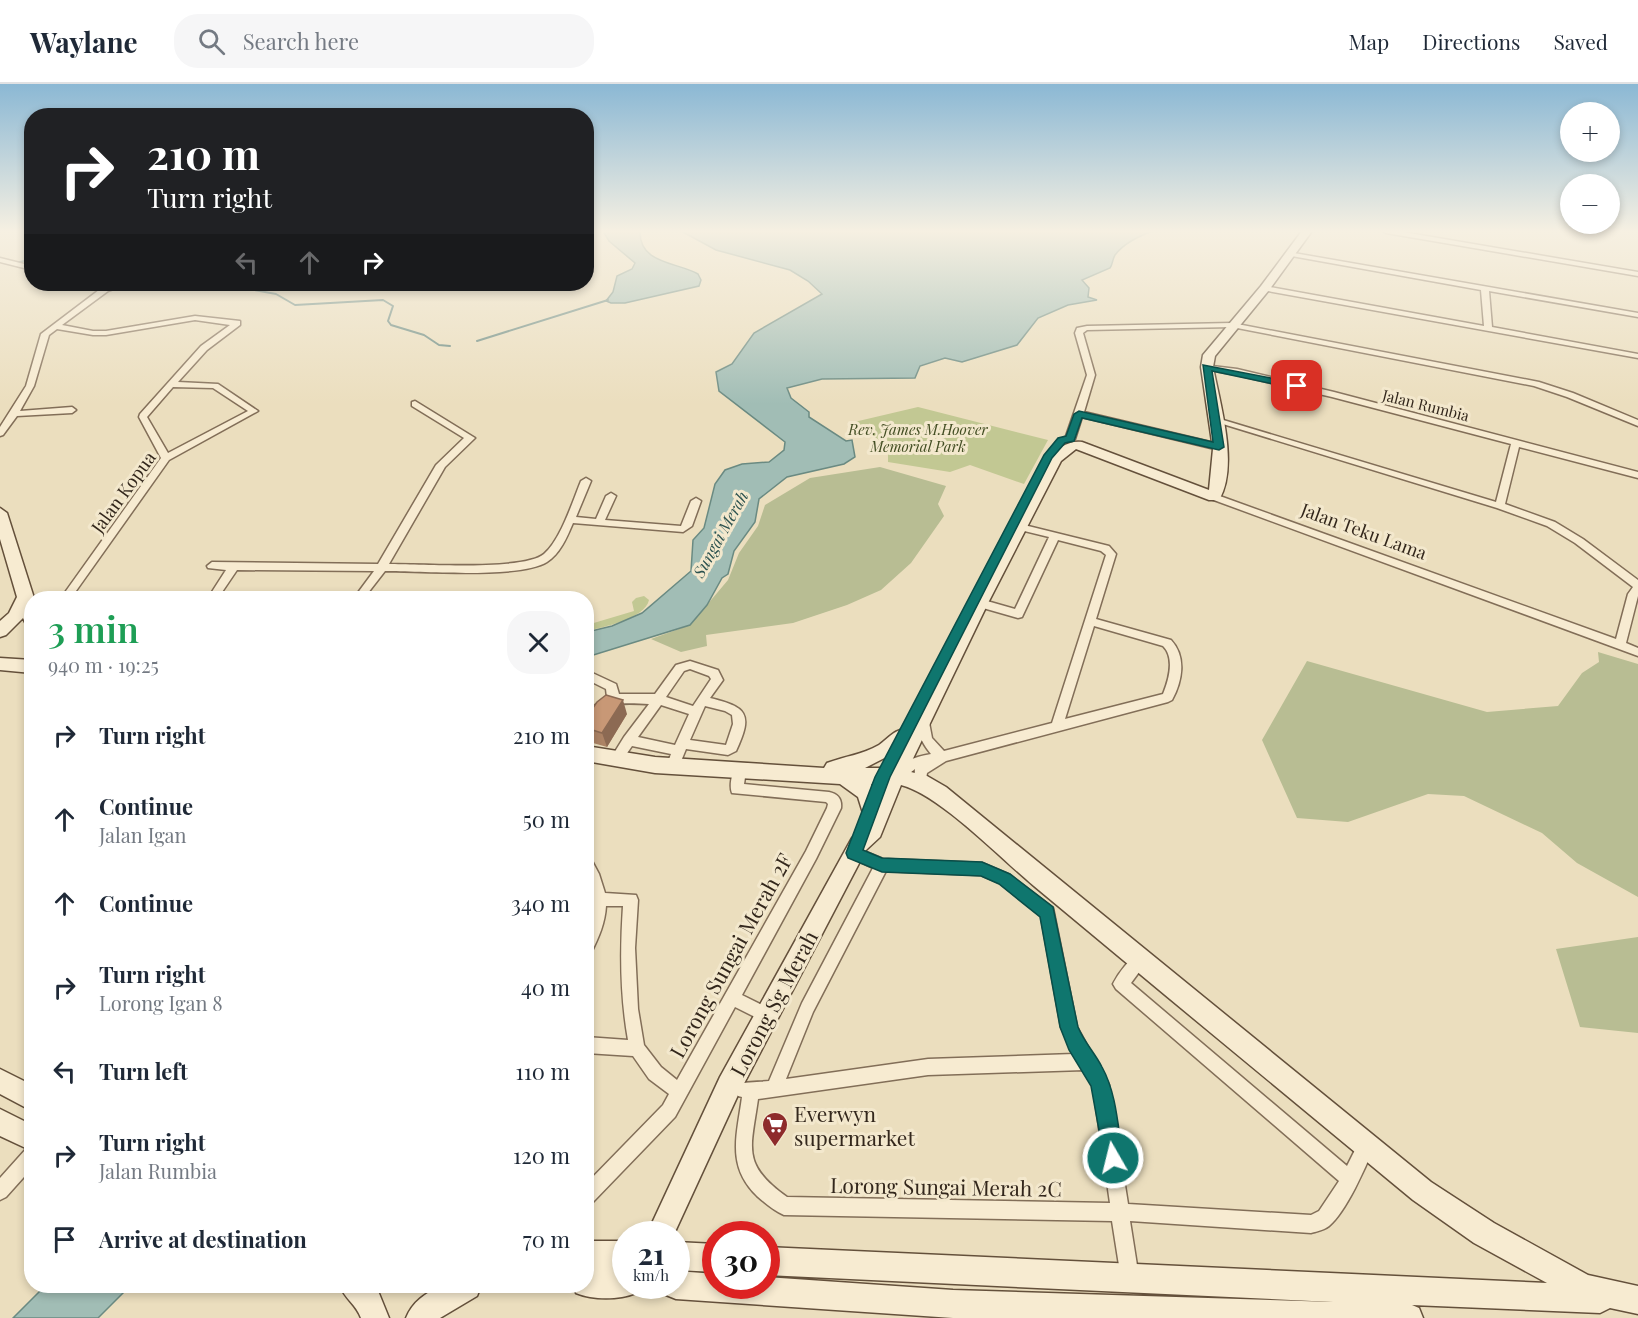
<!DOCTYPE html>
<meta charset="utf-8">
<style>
body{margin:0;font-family:"Playfair Display",serif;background:#f6f6f7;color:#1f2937;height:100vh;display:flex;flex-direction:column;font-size:22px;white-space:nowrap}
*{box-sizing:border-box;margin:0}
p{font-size:20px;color:#747a83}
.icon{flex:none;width:33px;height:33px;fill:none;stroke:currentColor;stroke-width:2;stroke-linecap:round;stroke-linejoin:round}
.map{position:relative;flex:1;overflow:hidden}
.panel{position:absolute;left:24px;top:507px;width:570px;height:702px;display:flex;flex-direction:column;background:#fff;border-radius:24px;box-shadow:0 3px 9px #0003}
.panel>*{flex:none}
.top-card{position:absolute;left:24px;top:24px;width:570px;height:183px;border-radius:24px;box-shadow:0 3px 9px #0003;background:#202124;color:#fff;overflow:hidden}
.fabs{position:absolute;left:1560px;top:18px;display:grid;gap:12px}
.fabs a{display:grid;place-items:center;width:60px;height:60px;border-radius:50%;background:#fff;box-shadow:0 3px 9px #0003;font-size:30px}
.speed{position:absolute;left:612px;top:1137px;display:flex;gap:12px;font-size:30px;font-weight:700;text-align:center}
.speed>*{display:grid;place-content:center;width:78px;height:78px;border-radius:50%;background:#fff;box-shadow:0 3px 9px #0003;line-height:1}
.speed small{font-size:15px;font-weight:400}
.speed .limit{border:9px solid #d22;background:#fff;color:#111}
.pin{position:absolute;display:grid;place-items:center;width:51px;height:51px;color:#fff;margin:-26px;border-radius:12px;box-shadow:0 3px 9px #0006}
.me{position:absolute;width:66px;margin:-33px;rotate:352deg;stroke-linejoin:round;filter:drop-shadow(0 0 4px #0008)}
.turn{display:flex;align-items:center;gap:21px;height:126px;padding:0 24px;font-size:27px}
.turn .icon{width:78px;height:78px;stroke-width:2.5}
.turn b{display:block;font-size:42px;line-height:51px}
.lanes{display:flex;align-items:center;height:57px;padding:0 24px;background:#0003;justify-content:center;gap:30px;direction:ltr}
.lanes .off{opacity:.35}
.round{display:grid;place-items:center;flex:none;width:63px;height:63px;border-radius:24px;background:#f6f6f7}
.head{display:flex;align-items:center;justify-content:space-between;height:102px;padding:0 24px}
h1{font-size:36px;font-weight:600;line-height:45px;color:#1e9e55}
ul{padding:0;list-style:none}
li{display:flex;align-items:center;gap:18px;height:84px;padding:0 24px}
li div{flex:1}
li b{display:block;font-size:22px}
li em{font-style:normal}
header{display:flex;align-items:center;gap:36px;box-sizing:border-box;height:84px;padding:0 30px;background:#fff;border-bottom:2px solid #e0e1e3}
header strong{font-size:28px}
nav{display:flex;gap:33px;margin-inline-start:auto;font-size:21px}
.search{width:420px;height:54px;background:#f6f6f7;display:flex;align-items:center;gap:15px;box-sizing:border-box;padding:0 21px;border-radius:24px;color:#747a83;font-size:22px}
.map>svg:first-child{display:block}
.green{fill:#c2c893}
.cemetery{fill:#b8bd93}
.water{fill:#a1bdb5;stroke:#6a8a82;stroke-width:1.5}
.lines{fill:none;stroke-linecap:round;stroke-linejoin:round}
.stream{stroke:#6a8a82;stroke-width:2}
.street-casing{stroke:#826e58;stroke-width:3}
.secondary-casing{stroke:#64503b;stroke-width:3}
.street{fill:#f7ebd1;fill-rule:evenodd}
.secondary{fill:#f7ebd1;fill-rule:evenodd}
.wall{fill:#ac8365}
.shaded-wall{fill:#8c6a53}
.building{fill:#c89876;stroke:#8c6a53;stroke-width:1.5}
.route{fill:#0f766e;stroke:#0a4d48;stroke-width:1.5}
.labels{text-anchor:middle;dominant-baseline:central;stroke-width:6;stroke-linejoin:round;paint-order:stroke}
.far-street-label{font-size:15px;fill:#33271c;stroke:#f3e8cd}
.far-park-label{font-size:15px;font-style:italic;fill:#434e23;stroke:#f3e8cd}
.far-water-label{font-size:16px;font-style:italic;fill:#2c524f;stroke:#f3e8cd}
.street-label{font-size:18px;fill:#33271c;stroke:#f3e8cd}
.near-street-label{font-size:21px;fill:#33271c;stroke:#f3e8cd}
.near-poi-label{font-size:21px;fill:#33271c;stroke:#f3e8cd;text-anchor:start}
</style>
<header>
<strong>Waylane</strong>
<div class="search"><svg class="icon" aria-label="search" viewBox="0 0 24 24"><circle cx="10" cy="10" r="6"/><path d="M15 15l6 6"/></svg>Search here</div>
<nav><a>Map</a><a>Directions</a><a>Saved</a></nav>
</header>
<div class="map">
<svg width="1638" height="1234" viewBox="0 0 1638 1234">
<rect width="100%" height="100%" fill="#ebdebe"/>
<path class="green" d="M918,323L1048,356L1024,400L970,381L950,388L888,378V361L850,339Z
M644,512L649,516C645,535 603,543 587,547V541L634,527L632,518L636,514Z"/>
<path class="cemetery" d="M880,383L946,402L938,420L944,432L911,479L881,506L847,521L793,539L706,551L707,562L681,568L651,555L690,541L728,496L739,469L758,442L765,421L810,394Z
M1598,568L1638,580V813L1577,779L1542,749L1464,712L1428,710L1348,738L1297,734L1262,656L1307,577L1487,628L1558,622L1582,589L1599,578Z
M1638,853V949L1580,943L1556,865Z"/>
<path class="water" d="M603,147H640C639,180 677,178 698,190L701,196L699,202L625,219H611L606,217L613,208L617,192L632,185L635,179L609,157Z
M681,147H1152C1138,153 1124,159 1115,171C1112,176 1113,180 1110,184L1082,196L1089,204L1088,213L1097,216L1068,221L1038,234L1017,261L962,278L945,274L920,282L915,294L822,295L787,304L791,314L809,328V333L846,357L852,356L855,373L844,380L787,393L759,415L755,438L734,467L728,490L722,494L707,521L690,541L587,573V548L612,542L642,529L691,487L693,456L704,444L715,400L725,386L742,380L769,378L784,366L785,358L719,307L716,288L732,280L754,249L822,210L808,197L790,186L716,166Z
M45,1202H130L98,1234H13Z"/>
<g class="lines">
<path class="stream" d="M20,178L32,175
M148,200L192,206L233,202L276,210L295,221L383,216L393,222L388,237L391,241L424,251L439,261L450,262
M477,257L608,216"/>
<defs>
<path id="street" d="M1383,147H1397L1638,188V192L1386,149Z
M1288,168L1638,229V233L1489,207L1492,243L1638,270V274L1262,206V202H1265L1484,242L1481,206L1286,171V169Z
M0,174L32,182V186L0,178Z
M83,200L105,203L117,200H127L108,207L62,241L93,247H106L195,232L240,237V241L207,266L178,298L218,300L258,327L169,376L71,514H61L161,374L139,333L140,330L201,262L230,241L195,236L106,251H93L57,245L49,251L34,302L20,327L72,323L76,326L72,329L17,332L3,351L0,352V343L26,302L41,250L99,206L83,202ZM173,303L213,304L248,327L168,369L147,333Z
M1232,239L1539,298L1573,309L1638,336V342L1567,313L1534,302L1232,243L1087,246L1083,249L1095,291L1084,328L1219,360L1224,363L1219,366L1082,333L1075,355L1073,357H1067L1065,355L1087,291L1075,249L1077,244L1087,242Z
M1204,281L1237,285L1334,308L1638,388V394L1519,363L1505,420L1555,438L1583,455L1638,496V512L1626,559L1638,564V572L1211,415V411H1217L1616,555L1628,510L1633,503L1575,459L1547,442L1497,424L1213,337L1217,334L1220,335L1496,418L1511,360L1332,313L1237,291L1204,285Z
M415,317L475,354L445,383L389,480C419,480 524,487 544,470C561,455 572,419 581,397L586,394L591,397L576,433L596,435L606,412L611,409L616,412L605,436L681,442L691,417L696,414L701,417L692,442L683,448L573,439C567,453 560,470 547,478C520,495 420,487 385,487L364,514H354L374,487L237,486L218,514H208L226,486L208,484L207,482L212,478L378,480L436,381L464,354L412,322V318Z
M1020,440L1109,462L1116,470L1096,535L1171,556C1187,573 1182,598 1172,616L1168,618L946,677L927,689L925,702L920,703L915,702L914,698L915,685C908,690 901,698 892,695L891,691C899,677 916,673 931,670C922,659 915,647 920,633H928L932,654L944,667L1052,639L1106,471L1101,467L1058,456L1022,533L1018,534L976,522L975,519L976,516L980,515L1015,525L1049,453L1016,445L1015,443ZM1094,542L1163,562C1175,574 1169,595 1163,610L1065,635Z
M690,577L718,586L723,596L710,614C746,623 754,629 736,667L728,671L686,665L677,687L672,688L667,687L666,683L671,670L632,662L621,678H613L611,674L624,653L649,620C633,620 614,616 602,628C595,634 594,643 586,647C586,626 590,624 607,613L606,605L586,595V586L616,600L619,610H655L676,581ZM690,585L709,592L711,595L693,622L666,613L684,587ZM661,621L689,630L675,661L638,653ZM705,622L725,627L732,631L733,640L726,661L690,656Z
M740,682L745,683L746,687L744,700L829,708C838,710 842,715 841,724L816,775L742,911L772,926L775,931L772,936L767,939L735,923L675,1033L592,1119L586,1122V1100L663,1021L669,1010L649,995L633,972L586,969V953L628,956C620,911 620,867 623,822H606C605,839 599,853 591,869L586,871V847L592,821L586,794V773L591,775L599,790L605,809L636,811L638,816L635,864L638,925L644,961L661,983L677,996L806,767L827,724L828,720L826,718L732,709C729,702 732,690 735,683Z
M854,763L883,775L982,779L1010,791L1053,824L1077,943L1109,1001L1128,1120L1311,1131L1319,1127L1339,1097L1116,905L1113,900C1118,890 1130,873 1141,869L1146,871L1148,876L1131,899L1347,1082L1360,1056L1366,1054L1372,1056L1374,1062C1366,1083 1346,1128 1329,1142C1324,1146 1318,1147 1311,1149L1130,1137L1139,1194L1137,1201L1130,1203L1123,1201L1121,1194L1112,1137L784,1131C774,1127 765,1119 757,1112C726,1082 737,1051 742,1013L738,1012L736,1006L738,1000C744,998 761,998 769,997L802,919L873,784L849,773L847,769L849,765ZM886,787L981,791L1000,799L1041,832L1061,943L1074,970L928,975L786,995L813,928ZM1084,986L1093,1002L1110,1119L787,1113C741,1080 751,1065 758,1015L928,991Z
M32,1063V1084L6,1113L0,1116V1094L26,1065Z"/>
<path id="secondary" d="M1302,147H1312L1269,206L1215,272L1213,283C1220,320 1239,382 1219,416H1209L1076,365L1061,377L988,519L907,687L927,692L946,703L1431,1098L1494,1139L1588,1191L1638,1202V1230L1610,1224L1600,1229L1412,1221L1419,1224L1423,1234H953L676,1215L666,1211L662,1202H676V1187L716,1190V1202H766V1193L953,1206L1333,1218L766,1191V1163L1547,1199L1474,1159L1413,1116C1287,1012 1160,907 1034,802C1000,774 940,711 901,701L880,753L866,766L738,1011L674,1150H647L720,993L852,754L865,742L869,731L863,729L858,713L840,700L655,689L586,677V662L655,673L824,684L827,679C845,672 862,671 879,661C888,655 896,643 908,646L1048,375C1056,365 1069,356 1082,358L1209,406L1213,365L1201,283L1203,271L1261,202ZM898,667L889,684H865ZM871,700H882L877,712Z
M0,424L7,429L34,514H32V542L26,540L23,534L6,551L0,553V537L9,529L17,513L0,455Z
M0,574L32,576V589L0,586Z
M0,985L32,1001V1027L0,1010Z
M0,1025L32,1041V1067L0,1052Z
M586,1157H626V1185H586Z
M676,1158L716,1160V1188L676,1186Z
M586,1185H626V1202H639L636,1209C619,1216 593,1216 576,1209L573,1202H586Z
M340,1202H376L389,1234H361C356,1220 345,1215 340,1202Z
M440,1202H481L477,1212L440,1234H406C413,1217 425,1210 440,1202Z"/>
</defs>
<use href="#street" class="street-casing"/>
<use href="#secondary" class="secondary-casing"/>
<use href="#street" class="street"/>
<use href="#secondary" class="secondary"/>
</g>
<path class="wall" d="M627,630L607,663L586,657V634Z"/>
<path class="shaded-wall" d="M623,616L627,630L607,663L602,649Z"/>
<path class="building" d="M606,611L623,616L602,649L586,644V634L597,618Z"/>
<linearGradient id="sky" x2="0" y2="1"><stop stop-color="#8bb8d4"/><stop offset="0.46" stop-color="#f6f0e2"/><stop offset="1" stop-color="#f6f0e2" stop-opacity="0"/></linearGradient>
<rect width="1638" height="320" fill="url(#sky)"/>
<path class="route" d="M1203,281L1297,299L1302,302L1297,305L1212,287L1224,363L1219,366L1082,334L1074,357L1065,359L1052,374L890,693L863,766L882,774L982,778L1010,790L1053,823L1078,943C1084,958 1095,969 1102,983C1117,1010 1118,1045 1123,1074L1120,1081L1113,1084L1106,1081L1104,1074L1091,1002L1069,966L1060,943L1040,833L999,800L981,792L882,788L848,774L846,769L875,693L1044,371L1058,354L1066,352L1074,330L1079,327L1213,358Z"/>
<defs>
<symbol id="supermarket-pin" viewBox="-11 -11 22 30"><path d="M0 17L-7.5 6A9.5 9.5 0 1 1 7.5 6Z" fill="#8e2b2c" stroke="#f3e8cd"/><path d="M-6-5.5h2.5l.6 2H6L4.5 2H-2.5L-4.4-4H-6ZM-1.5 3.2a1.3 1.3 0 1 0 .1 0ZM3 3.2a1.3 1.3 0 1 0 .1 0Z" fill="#fff"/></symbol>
</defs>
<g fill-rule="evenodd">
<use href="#supermarket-pin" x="760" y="1026" width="30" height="40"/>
</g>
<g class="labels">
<g class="far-street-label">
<text transform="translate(1426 321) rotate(14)">Jalan Rumbia</text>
</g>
<g class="far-park-label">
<text x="918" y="345">Rev. James M.Hoover<tspan x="918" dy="17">Memorial Park</tspan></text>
</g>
<g class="far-water-label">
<text transform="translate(720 450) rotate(-61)">Sungai Merah</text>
</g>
<g class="street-label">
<text transform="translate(123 408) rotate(-54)">Jalan Kopua</text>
<text transform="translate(1364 447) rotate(20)">Jalan Teku Lama</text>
</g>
<g class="near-street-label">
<text transform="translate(730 871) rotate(-61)">Lorong Sungai Merah 2F</text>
<text transform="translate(773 919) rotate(-62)">Lorong Sg Merah</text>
<text transform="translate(946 1102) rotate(1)">Lorong Sungai Merah 2C</text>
</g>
<g class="near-poi-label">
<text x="794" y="1029">Everwyn<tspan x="794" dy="24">supermarket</tspan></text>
</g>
</g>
</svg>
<div class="fabs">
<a>+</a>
<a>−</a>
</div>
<div class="speed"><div>21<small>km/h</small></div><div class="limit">30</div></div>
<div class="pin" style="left:1297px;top:302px;background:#d93025"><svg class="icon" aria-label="arrive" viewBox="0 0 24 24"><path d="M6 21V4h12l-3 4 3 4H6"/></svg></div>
<svg class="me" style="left:1113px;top:1074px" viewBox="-20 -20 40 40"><circle r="17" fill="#0f766e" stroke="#fff" stroke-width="3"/><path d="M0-11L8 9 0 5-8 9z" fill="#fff"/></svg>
<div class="top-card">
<div class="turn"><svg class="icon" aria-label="right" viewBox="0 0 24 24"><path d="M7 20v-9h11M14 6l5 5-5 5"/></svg><div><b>210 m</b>Turn right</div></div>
<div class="lanes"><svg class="icon off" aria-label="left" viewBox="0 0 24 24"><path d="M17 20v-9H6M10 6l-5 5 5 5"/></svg><svg class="icon off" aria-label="ahead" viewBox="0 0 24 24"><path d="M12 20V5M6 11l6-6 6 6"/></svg><svg class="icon" aria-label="right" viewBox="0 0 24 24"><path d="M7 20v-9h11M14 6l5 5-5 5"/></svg></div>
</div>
<section class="panel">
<div class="head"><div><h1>3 min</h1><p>940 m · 19:25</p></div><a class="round"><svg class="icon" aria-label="close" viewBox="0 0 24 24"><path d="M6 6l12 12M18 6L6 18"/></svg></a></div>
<ul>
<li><svg class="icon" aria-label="right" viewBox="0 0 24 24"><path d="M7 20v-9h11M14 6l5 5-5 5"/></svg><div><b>Turn right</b></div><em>210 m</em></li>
<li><svg class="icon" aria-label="ahead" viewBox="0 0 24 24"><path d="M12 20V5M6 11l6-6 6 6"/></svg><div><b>Continue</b><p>Jalan Igan</p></div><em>50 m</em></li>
<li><svg class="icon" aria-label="ahead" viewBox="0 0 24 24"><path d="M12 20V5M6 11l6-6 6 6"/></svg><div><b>Continue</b></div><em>340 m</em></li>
<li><svg class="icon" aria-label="right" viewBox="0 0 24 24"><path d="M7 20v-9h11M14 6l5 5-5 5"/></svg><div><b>Turn right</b><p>Lorong Igan 8</p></div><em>40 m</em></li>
<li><svg class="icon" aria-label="left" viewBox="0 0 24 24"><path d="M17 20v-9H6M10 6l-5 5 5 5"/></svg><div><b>Turn left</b></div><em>110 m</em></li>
<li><svg class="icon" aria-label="right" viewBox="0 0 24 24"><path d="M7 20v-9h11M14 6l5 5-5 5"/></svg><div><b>Turn right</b><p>Jalan Rumbia</p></div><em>120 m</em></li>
<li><svg class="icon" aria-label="arrive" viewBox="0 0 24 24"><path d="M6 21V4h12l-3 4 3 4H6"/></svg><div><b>Arrive at destination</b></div><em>70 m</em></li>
</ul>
</section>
</div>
